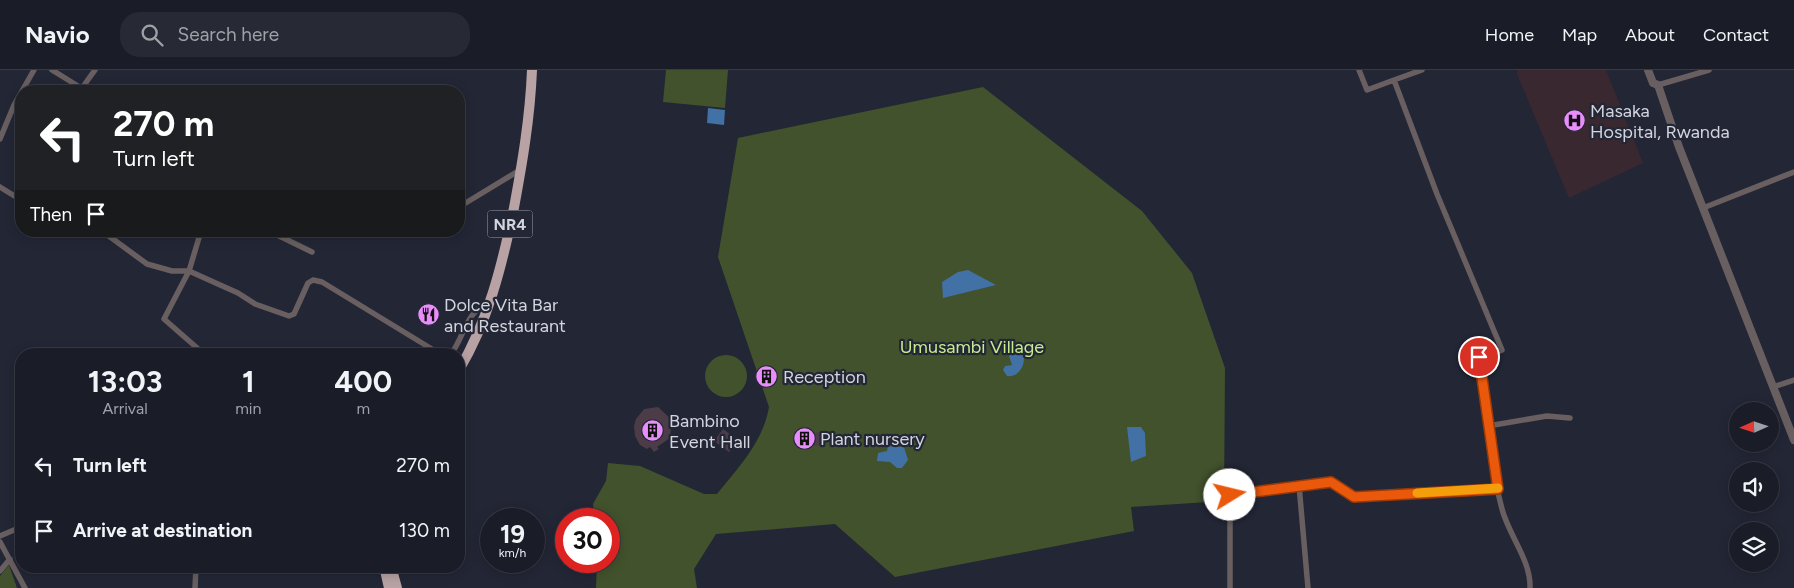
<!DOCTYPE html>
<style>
body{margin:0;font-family:Figtree,sans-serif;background:#272934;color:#f1f3f6;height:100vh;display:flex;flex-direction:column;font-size:19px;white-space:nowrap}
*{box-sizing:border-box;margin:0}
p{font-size:16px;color:#9fa1a8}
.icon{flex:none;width:28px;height:28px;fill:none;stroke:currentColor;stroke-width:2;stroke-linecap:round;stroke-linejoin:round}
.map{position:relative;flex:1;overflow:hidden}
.details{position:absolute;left:15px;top:278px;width:450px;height:225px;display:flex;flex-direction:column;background:#1a1c28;border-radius:20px;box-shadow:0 2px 12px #0003,0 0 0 1px #383a45}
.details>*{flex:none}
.guide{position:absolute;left:15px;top:15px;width:450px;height:152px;border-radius:20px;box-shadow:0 2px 12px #0003,0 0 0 1px #383a45;background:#202124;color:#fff;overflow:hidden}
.needle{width:32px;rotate:267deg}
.controls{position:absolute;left:1729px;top:332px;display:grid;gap:10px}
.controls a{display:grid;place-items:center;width:50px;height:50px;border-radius:50%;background:#1a1c28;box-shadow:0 2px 12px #0003,0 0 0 1px #383a45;font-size:25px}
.speed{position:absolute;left:480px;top:438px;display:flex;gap:10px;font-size:25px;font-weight:700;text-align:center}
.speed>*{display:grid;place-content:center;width:65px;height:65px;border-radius:50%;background:#1a1c28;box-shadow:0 2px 12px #0003,0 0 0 1px #383a45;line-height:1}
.speed small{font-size:12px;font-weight:400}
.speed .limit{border:8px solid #d22;background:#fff;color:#111}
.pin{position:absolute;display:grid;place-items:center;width:42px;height:42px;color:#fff;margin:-21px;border:2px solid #fff;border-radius:50%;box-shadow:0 1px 5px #0007}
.me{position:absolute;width:55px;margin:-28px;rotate:81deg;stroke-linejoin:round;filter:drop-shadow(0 0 4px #0008)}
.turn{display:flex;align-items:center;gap:18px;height:105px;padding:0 15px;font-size:22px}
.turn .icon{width:65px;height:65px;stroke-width:2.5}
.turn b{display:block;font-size:35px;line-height:42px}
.then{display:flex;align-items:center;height:48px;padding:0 15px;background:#0003;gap:10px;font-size:19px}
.eta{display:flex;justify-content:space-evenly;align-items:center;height:85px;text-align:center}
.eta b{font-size:30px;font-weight:700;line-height:35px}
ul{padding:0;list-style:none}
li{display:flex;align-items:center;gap:15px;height:65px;padding:0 15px}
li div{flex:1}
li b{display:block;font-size:19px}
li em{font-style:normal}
header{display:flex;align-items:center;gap:30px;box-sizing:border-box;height:70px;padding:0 25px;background:#1a1c28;border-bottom:1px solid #383a45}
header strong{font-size:24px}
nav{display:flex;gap:28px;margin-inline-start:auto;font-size:18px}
.search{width:350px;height:45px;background:#272934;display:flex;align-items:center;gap:12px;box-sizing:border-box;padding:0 18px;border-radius:20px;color:#9fa1a8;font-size:19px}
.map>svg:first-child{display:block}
.medical{fill:#3a2830}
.green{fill:#42522c}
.water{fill:#4171a5}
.building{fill:#4b3c48}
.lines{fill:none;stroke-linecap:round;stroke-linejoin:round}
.minor{stroke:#695f60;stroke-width:5.5}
.tertiary{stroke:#695f60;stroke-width:8}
.trunk{stroke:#b8a2a4;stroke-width:10}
.route-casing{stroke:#983908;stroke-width:12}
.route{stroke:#ea580c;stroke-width:9}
.slow{stroke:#f59e0b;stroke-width:9}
.labels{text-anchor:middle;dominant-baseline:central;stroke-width:4.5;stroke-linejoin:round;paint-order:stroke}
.shield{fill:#232635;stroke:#9ea0ab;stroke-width:1}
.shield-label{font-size:16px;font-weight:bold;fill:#d2d4de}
.poi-label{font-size:18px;fill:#d2d4de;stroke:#232635;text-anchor:start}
.park-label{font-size:18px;fill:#c5ec8f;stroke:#232635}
</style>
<header>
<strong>Navio</strong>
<div class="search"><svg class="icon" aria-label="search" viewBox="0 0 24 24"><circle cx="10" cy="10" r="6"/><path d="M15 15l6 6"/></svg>Search here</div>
<nav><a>Home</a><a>Map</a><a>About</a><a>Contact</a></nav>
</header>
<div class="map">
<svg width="1794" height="518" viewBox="0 0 1794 518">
<rect width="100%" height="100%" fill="#232635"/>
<path class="medical" d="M1518,0H1606L1643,93L1569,128L1517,4Z"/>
<path class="green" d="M666,0H728L725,38L663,32Z
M983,17L1142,141L1192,203L1225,298L1224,431L1131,437L1134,461L895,507L835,454L716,464L694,499L697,518H596L597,491H609V449H595L593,434L606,411L608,393L640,396L704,424H717C739,397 763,372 769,337L718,187L738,68Z
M705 306a21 21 0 1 1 42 0a21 21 0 1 1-42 0Z
M9,495L17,518H0V506Z"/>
<path class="water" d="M708,38L725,40L724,55L707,53Z
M968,200L996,215L943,228L942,212L958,202Z
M1013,278H1020C1029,287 1022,308 1007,306L1003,300L1005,296L1012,295L1009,286Z
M1127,357H1141L1145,363L1146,386L1131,392Z
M888,376L904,377L908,390L902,398H897L890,392L877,391L878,383L887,381Z"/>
<path class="building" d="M658,337L672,350L670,368L657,377L659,379L654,382L650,377L647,379L640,375L635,366L634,356L636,349L644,339Z
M723,359L738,370L729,382L714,371Z
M800,360H808V364L821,362L823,375L800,377Z"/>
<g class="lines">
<path class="minor" d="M52,0L86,21
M1359,0L1367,20L1394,10L1437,124L1502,280L1479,287C1486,338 1489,390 1502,439C1509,466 1531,490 1530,518
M1394,10L1422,0
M1658,15L1709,0
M82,18L95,0
M0,69L14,35L34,0
M0,117L21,130
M459,137L520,100
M1703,138L1794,102
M102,161L147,194L172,201H189L238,223L255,234L289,246L294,244L308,213L313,210L322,212L440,284
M201,161L189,201L164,249L204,284
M269,161L312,182
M451,284C464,268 466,240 489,233
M1773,317L1794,310
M1488,356L1547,346L1570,348
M1299,415L1308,518
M0,466L21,457
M0,472L25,518
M0,501L10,489
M195,518L196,497
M1230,518V425L1331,412L1338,414L1354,427L1498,419"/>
<path class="tertiary" d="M1648,0L1653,13L1658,15L1679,77L1794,370"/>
<path class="trunk" d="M459,300C488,251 501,199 513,143C522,95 530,49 532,0
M384,496L389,518
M391,496L397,518"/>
</g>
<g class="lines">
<defs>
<path id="route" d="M1230,425L1331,412L1354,427L1498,419L1479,287"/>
</defs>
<use href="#route" class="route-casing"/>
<use href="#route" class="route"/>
<path class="slow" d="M1417,423L1498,418"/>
</g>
<defs>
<symbol id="hospital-disc" viewBox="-11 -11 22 22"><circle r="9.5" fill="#ea8dfc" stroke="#232635"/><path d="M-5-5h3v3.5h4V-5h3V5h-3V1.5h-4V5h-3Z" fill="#111"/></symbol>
<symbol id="restaurant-disc" viewBox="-11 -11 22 22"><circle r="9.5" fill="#ea8dfc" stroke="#232635"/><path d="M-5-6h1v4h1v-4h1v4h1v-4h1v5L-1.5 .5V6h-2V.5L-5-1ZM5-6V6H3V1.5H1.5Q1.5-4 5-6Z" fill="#111"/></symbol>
<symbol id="building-disc" viewBox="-11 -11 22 22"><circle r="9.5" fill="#ea8dfc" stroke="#232635"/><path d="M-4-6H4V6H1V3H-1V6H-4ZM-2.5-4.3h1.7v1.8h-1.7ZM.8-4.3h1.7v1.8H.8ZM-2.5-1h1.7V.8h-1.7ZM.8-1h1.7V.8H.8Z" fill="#111"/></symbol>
</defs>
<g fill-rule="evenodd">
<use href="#hospital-disc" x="1562" y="38" width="25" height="25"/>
<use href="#restaurant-disc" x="416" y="232" width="25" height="25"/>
<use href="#building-disc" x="754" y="294" width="25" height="25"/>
<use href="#building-disc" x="640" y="348" width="25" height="25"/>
<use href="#building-disc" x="792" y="356" width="25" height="25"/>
</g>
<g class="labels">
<rect class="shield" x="487.5" y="140.5" width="45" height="27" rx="4"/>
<g class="shield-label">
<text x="510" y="154">NR4</text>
</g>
<g class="poi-label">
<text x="1590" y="41">Masaka<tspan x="1590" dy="21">Hospital, Rwanda</tspan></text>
<text x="444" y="235">Dolce Vita Bar<tspan x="444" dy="21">and Restaurant</tspan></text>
<text x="783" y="307">Reception</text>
<text x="669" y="351">Bambino<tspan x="669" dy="21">Event Hall</tspan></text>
<text x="820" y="369">Plant nursery</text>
</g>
<g class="park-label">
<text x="972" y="277">Umusambi Village</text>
</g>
</g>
</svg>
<div class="controls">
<a><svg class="needle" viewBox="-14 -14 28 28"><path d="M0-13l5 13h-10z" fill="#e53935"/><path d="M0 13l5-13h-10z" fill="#9fa1a8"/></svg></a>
<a><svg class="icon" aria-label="sound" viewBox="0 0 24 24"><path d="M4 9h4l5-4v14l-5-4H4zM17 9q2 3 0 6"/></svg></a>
<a><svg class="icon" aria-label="layers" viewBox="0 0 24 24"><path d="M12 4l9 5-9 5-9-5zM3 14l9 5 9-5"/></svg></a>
</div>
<div class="speed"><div>19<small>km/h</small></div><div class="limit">30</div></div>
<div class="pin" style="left:1479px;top:287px;background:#d93025"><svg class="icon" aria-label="arrive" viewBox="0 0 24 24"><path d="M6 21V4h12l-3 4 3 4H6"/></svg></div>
<svg class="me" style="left:1230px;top:425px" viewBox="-20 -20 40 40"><circle r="19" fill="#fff"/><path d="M0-13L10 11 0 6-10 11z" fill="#ea580c"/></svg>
<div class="guide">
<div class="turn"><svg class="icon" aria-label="left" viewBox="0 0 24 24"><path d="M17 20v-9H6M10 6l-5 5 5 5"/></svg><div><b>270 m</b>Turn left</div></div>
<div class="then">Then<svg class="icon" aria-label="arrive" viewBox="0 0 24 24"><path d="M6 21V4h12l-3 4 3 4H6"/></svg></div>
</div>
<section class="details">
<div class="eta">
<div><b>13:03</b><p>Arrival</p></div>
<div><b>1</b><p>min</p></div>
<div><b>400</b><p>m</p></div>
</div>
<ul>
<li><svg class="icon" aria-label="left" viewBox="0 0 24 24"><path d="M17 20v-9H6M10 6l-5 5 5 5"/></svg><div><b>Turn left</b></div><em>270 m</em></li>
<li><svg class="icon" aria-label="arrive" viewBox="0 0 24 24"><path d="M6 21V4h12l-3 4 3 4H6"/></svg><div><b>Arrive at destination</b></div><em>130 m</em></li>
</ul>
</section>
</div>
